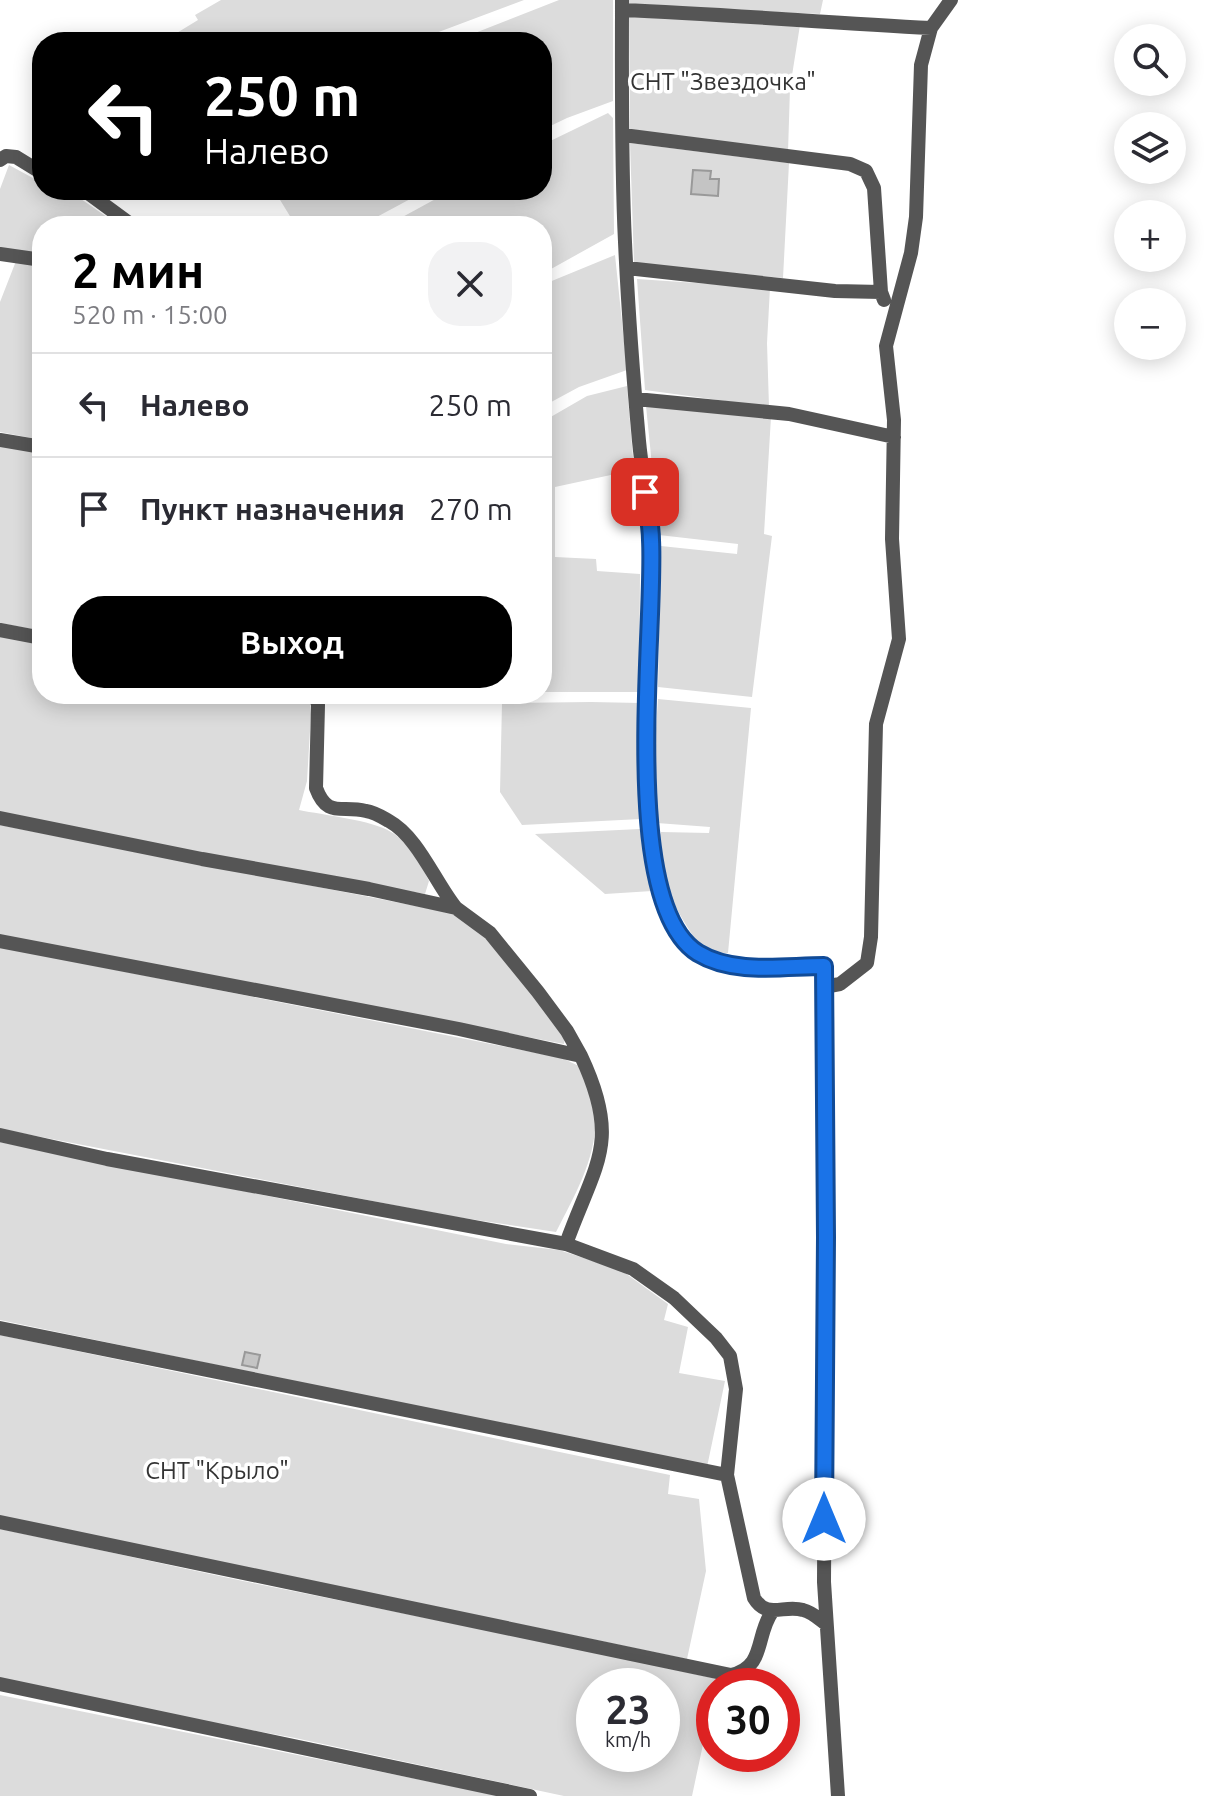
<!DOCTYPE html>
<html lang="ru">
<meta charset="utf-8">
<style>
body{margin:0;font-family:Ubuntu,sans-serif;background:#f2f2f3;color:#2b2b33;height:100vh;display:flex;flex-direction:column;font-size:30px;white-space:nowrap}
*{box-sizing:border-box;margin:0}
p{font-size:26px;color:#7c7c81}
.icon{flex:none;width:44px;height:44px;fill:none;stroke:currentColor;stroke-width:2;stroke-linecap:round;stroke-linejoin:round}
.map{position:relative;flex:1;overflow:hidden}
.side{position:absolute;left:32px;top:216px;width:520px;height:488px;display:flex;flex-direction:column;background:#fff;border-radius:32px;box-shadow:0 4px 20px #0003}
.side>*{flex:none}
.guide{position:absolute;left:32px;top:32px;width:520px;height:168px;border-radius:32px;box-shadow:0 4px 20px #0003;background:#000;color:#fff;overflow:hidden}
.buttons{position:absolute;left:1114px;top:24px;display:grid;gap:16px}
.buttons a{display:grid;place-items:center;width:72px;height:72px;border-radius:50%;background:#fff;box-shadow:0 4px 20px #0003;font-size:40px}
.speed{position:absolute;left:576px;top:1668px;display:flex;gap:16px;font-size:40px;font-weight:700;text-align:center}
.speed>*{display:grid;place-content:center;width:104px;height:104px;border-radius:50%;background:#fff;box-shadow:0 4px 20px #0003;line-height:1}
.speed small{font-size:20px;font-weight:400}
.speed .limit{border:12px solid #d22;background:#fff;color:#111}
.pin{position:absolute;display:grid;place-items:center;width:68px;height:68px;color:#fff;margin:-34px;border-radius:16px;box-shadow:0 4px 12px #0006}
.me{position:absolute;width:88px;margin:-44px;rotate:0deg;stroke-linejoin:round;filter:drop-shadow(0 0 6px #0008)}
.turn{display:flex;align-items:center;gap:28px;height:168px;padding:0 40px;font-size:36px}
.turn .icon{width:104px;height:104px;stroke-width:2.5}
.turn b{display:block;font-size:56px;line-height:68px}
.round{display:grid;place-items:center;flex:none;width:84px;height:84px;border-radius:32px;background:#f2f2f3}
.headline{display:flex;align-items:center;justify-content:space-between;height:136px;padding:0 40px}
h1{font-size:48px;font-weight:700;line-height:60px;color:#000}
.primary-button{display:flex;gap:16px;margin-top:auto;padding:16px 40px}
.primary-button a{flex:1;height:92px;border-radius:32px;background:#000;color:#fff;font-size:32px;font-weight:700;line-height:92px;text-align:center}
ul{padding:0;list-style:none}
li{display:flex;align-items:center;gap:24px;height:104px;padding:0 40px;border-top:2px solid #e1e1e2}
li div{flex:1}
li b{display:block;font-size:30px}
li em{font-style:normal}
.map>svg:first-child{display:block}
.green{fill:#dcdcdc;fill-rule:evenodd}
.building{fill:#c4c4c4;stroke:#999;stroke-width:2}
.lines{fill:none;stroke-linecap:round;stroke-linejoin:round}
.street{stroke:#555;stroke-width:14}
.route-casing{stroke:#114b97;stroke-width:20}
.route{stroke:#1a73e8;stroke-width:14}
.labels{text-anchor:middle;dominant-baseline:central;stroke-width:7;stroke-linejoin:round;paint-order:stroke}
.park-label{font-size:24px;fill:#333;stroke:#fff}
</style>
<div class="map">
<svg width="1210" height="1796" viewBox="0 0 1210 1796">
<rect width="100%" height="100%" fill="#fff"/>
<path class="green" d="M221,0H524L412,42H162L198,20L195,15Z
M559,0H613V101L567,118L542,130V42H452Z
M629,0H823L820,14L629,5Z
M629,16L800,25L790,88L788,152L630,132Z
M608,113L613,118L614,234L542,274V226H386L452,190H542V145Z
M630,143L789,163L783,278L634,263Z
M9,165L42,183V190H54L61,194L64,190H68L120,226H42V255L0,248V189Z
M274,190H427L360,226H296Z
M615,255L627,370L579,387L542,407V285Z
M16,261L42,266V440L0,432V302Z
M637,279L770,288L767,343L769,407L645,390Z
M627,386L634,470L555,487V557L596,559L597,571L640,574L639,692H542V422L587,396Z
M646,406L771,417L764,534L772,536L752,697L658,687L661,546L737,554L738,544L659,535Z
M0,446L42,453V631L0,623Z
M0,636L42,644V694L303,695L310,703L311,714L307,781L299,810C323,815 372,820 391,832C407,841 422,865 429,881L425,894L281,869L0,813Z
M658,699L751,708L728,953H706C686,930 646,863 661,832L709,833L710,827L657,823L654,759Z
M591,702L640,703L641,819L522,825L500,792L502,703Z
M0,825L452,913L479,930L565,1034L564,1044L0,936Z
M640,829L652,891L605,894L535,834Z
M0,947L562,1058L581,1067C585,1079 591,1091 594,1103C602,1149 576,1193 556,1232L450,1216L0,1129Z
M0,1142L506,1244L559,1250L621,1270L668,1304L664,1320L688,1327L679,1373L725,1381L707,1467L0,1320Z
M0,1335L670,1475L668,1494L699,1499L706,1571L687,1659L0,1516Z
M0,1529C81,1545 162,1564 243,1581C401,1613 559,1644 717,1679L692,1796H564L295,1738L157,1713L0,1680ZM594,1686H662V1754H594Z
M0,1695L501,1796H0Z"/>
<path class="building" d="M693,170L711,171L710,179H719L718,196L691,194Z
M245,1352L260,1355L257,1368L242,1365Z"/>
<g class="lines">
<path class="street" d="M622,0C622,81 621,162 625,242C628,308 633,375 639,441C642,474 649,505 651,538C659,634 619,878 689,947C719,976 785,966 824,966L826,1237L824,1582L838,1796
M622,10C725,14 828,23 931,28
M623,135L850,164L866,171L874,188L881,292
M0,160L6,156L16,157L42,173
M84,190L133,226
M0,254L42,260
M627,268L835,291L881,292L884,300
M636,399L789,414L894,437
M0,440L42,447
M0,630L42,638
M315,694L318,705L316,788C327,818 341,805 366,811C374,812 382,817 389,821C418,837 435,882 456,908
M0,818L202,859L369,889L456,908L490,933L538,992L567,1031L581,1056
M0,941L459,1029L581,1056C622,1143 595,1163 566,1244
M824,987L840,984L867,963L871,937L876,724L899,639L892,539L894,420L886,346L911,253L916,217L921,65L931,28L951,0
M0,1135L107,1159L566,1244L633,1269L674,1298L716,1338L730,1356L736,1389L727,1475L754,1598C767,1620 784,1604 803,1610C812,1612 819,1619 826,1624
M0,1328L727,1475
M0,1522L731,1675C766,1667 755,1636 772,1612
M0,1684L530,1796"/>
</g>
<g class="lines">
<defs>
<path id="route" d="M645,492C647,508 651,524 651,540C656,628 618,903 698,953C734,975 784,966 824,966L826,1237L824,1519"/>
</defs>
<use href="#route" class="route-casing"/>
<use href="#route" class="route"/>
</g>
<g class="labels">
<g class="park-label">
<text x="723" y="81">СНТ "Звездочка"</text>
<text x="217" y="1470">СНТ "Крыло"</text>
</g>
</g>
</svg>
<div class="buttons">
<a><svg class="icon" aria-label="search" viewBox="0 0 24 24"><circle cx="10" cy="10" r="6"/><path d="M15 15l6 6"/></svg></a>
<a><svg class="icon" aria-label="layers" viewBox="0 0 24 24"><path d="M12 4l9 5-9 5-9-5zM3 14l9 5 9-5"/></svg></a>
<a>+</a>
<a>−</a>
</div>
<div class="speed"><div>23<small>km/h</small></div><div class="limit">30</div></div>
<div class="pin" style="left:645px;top:492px;background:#d93025"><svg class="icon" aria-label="arrive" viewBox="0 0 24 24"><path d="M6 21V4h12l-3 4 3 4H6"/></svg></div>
<svg class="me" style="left:824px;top:1519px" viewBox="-20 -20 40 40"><circle r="19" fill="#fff"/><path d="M0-13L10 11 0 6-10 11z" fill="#1a73e8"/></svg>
<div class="guide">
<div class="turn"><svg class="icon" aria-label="left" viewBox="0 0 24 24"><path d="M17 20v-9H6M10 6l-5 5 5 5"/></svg><div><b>250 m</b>Налево</div></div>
</div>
<section class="side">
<div class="headline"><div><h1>2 мин</h1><p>520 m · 15:00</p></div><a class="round"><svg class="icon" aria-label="close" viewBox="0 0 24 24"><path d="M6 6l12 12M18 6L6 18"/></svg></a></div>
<ul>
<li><svg class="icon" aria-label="left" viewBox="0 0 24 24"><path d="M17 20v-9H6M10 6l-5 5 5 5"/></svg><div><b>Налево</b></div><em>250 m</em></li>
<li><svg class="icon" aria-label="arrive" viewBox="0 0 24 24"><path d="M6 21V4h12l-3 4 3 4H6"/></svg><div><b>Пункт назначения</b></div><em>270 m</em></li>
</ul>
<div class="primary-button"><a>Выход</a></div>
</section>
</div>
